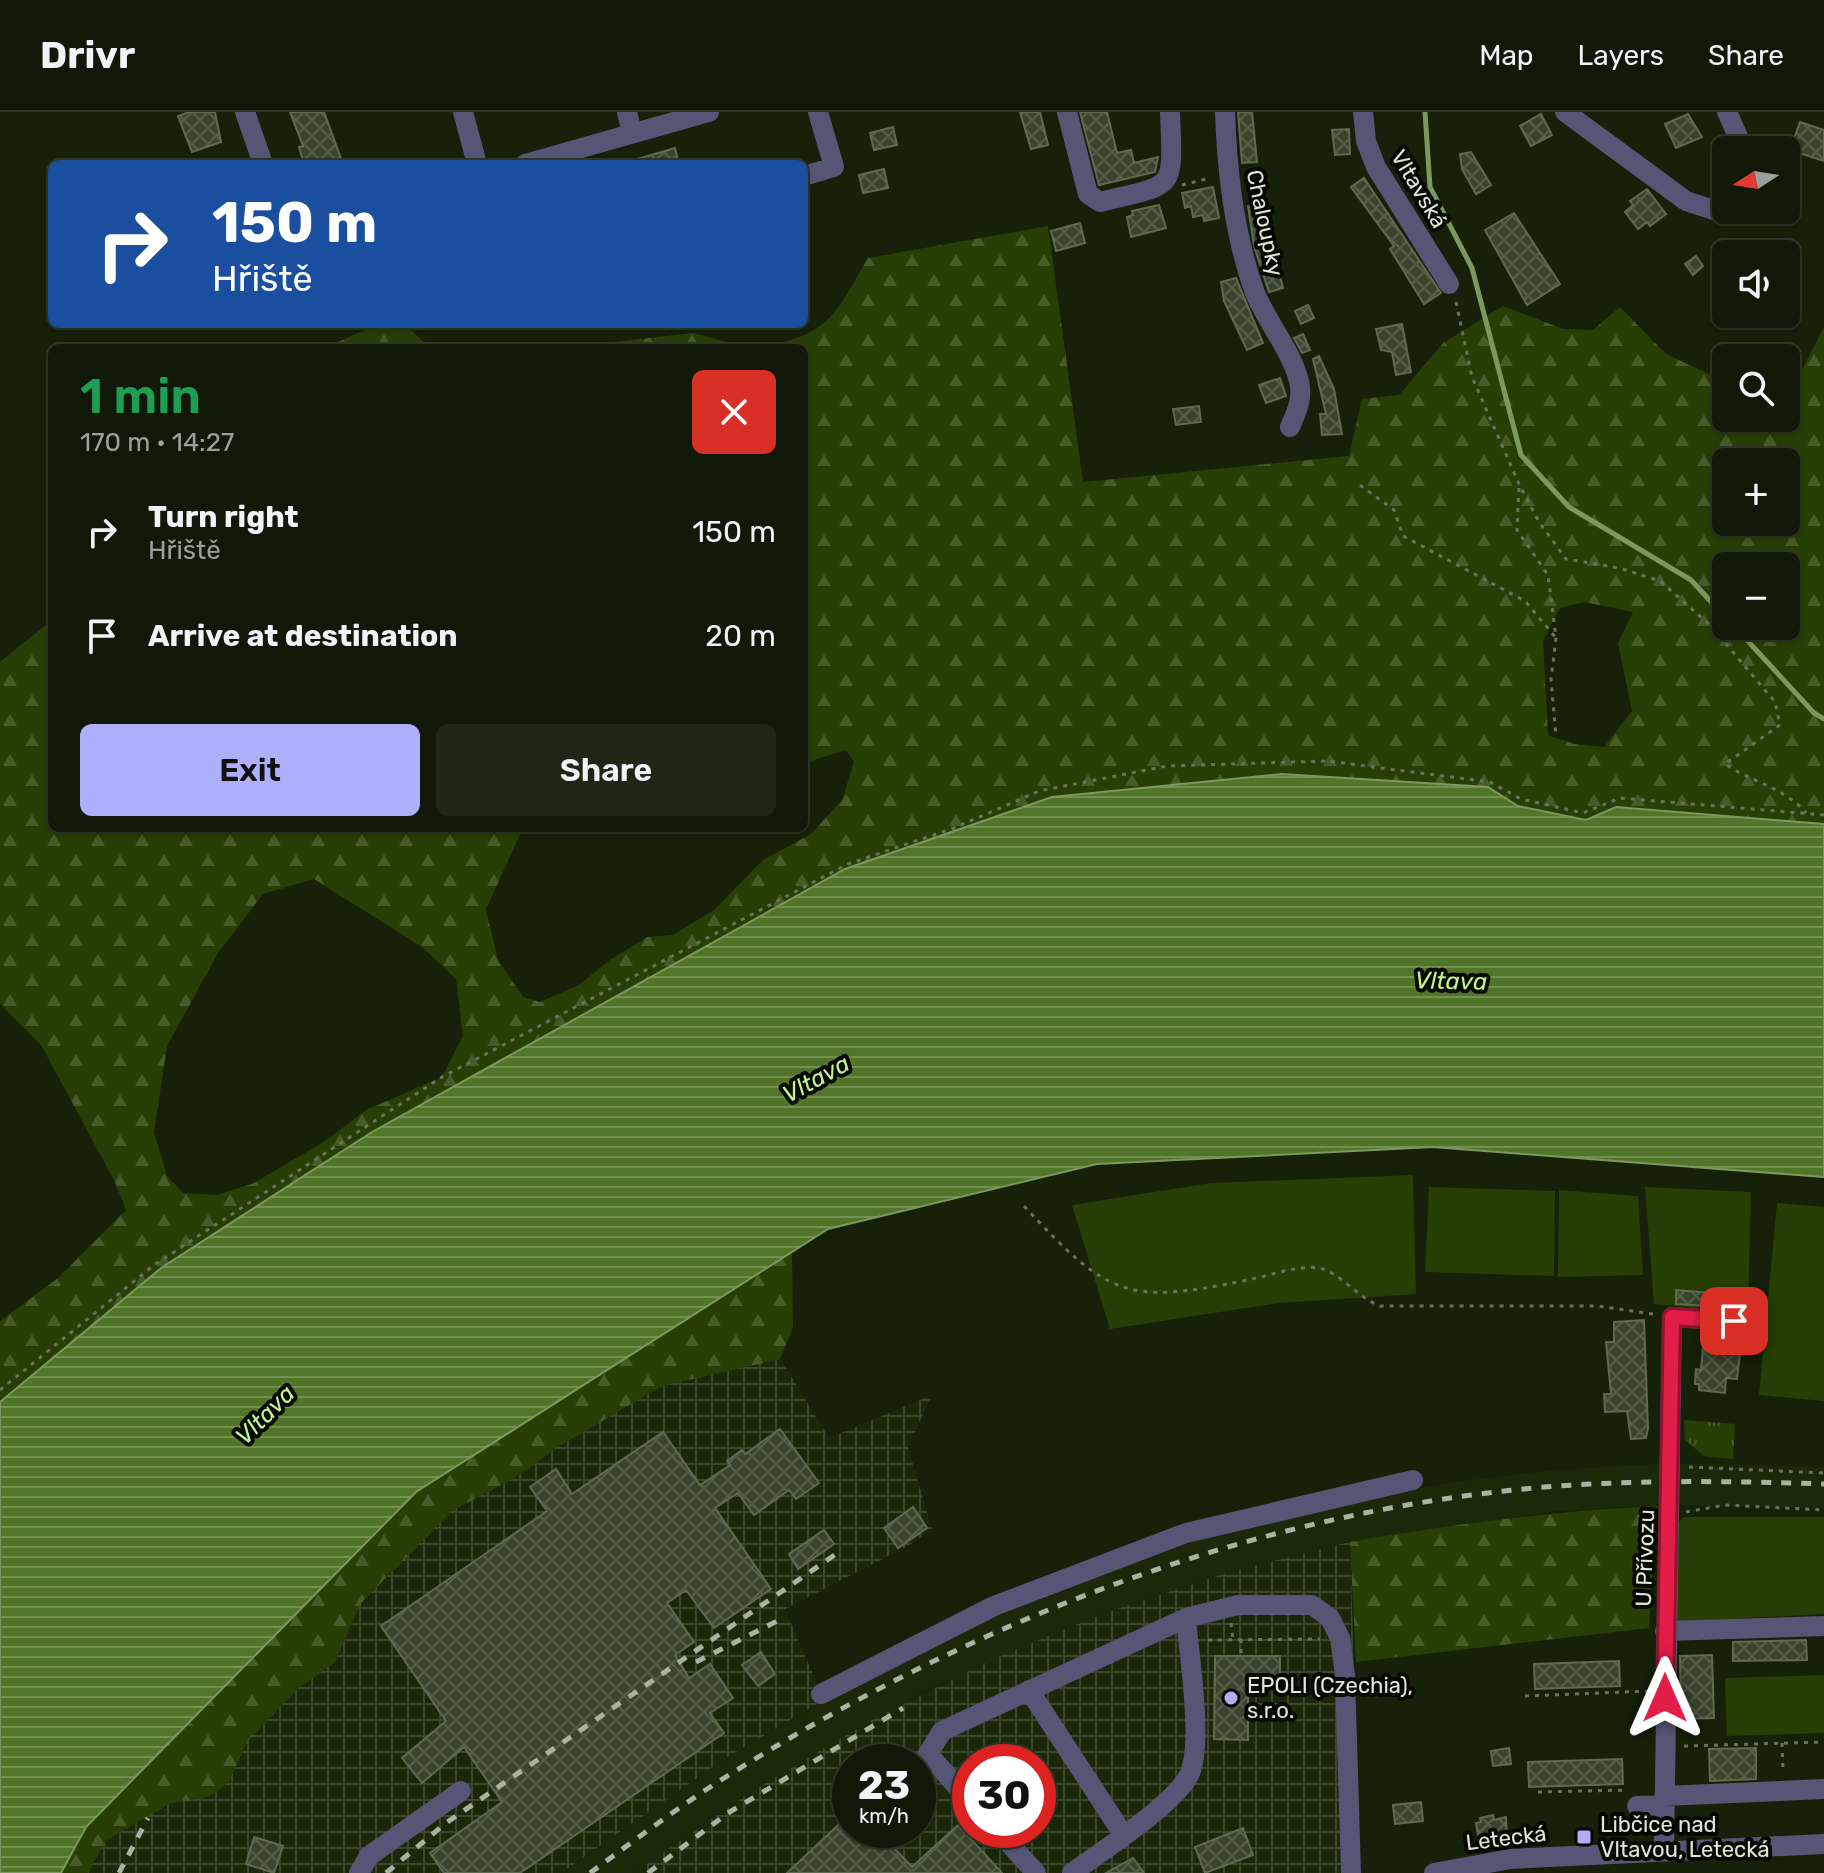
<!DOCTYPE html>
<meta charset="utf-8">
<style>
body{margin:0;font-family:Rubik,sans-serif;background:#1e2615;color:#f1f3f6;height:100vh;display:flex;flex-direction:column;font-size:30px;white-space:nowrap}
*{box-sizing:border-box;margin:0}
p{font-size:26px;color:#9ca09b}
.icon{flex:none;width:44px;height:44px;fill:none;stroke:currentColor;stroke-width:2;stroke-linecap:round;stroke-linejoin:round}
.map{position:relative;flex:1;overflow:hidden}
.sheet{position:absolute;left:48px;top:232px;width:760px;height:488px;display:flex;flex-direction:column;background:#101907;border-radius:12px;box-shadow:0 2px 6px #0004,0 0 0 2px #303828}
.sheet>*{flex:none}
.banner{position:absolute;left:48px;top:48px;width:760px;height:168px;border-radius:12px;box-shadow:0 2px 6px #0004,0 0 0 2px #303828;background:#1a4fa0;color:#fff;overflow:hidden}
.needle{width:52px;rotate:258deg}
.tools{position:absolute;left:1712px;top:24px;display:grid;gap:16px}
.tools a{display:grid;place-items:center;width:88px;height:88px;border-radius:12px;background:#101907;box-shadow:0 2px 6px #0004,0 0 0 2px #303828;font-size:40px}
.speed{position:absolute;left:832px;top:1632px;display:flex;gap:16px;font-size:40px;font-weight:700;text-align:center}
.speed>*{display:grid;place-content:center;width:104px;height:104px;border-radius:50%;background:#101907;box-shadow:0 2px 6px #0004,0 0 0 2px #303828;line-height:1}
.speed small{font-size:20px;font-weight:400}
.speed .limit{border:12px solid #d22;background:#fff;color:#111}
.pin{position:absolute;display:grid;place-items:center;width:68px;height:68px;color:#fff;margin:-34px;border-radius:16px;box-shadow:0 4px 12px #0006}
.me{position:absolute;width:88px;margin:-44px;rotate:0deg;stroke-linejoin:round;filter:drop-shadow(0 0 6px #0008)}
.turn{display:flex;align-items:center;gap:28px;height:168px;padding:0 32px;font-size:36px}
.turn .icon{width:104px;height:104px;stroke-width:2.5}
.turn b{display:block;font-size:56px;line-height:68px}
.round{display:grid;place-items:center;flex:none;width:84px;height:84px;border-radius:12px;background:#1e2615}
.overview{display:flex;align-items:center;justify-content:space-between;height:136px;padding:0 32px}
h1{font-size:48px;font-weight:600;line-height:60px;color:#1e9e55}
.action{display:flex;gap:16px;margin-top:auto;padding:16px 32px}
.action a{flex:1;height:92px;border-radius:12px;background:#adaffb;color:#111;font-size:32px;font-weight:600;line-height:92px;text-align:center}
.action a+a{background:#1e2615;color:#f1f3f6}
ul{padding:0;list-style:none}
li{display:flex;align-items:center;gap:24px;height:104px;padding:0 32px}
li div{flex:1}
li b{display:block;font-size:30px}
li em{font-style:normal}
header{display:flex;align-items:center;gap:48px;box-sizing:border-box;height:112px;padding:0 40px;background:#101907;border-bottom:2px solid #303828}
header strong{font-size:38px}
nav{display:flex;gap:44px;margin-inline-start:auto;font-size:28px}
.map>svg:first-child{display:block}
.built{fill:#1a290a}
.industrial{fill:url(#industrial-grid);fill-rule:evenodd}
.green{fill:#273f04}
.forest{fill:url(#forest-firs);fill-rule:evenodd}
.park{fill:url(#park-tufts)}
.water{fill:url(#water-rules);stroke:#7c985e;stroke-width:2}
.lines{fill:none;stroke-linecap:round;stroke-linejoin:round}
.stream{stroke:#7c985e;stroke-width:5}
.building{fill:url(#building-cross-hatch);stroke:#5d6b51;stroke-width:2}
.path{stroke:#68735e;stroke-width:3;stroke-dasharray:4 6;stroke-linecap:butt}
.minor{stroke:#555676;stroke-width:20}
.rail{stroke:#a9b3a1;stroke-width:5;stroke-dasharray:10 10;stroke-linecap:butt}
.route-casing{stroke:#92132f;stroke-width:20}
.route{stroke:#e11d48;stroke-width:14}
.poi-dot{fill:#adaffb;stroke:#050902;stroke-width:3}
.labels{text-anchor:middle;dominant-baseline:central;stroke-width:8;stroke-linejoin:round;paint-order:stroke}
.street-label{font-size:22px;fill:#dfe8d8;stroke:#050902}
.poi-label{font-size:22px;fill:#dfe8d8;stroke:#050902;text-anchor:start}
.water-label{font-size:24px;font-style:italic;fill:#c3f78f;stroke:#050902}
</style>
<header>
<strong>Drivr</strong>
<nav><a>Map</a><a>Layers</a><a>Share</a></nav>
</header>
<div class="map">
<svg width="1824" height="1761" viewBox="0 0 1824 1761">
<defs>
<pattern id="industrial-grid" width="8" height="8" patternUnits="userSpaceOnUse" patternTransform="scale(2)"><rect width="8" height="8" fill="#1a290a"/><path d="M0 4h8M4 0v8" fill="none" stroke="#3b482d"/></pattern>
<pattern id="forest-firs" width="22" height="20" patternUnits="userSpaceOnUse" patternTransform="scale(2)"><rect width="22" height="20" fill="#273f04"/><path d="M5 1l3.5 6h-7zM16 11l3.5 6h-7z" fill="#465b28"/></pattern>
<pattern id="park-tufts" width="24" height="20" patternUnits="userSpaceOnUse" patternTransform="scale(2)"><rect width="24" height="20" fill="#273f04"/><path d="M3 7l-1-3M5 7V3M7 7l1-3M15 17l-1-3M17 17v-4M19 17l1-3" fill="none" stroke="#465b28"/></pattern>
<pattern id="water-rules" width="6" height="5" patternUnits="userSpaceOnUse" patternTransform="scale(2)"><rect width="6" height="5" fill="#527629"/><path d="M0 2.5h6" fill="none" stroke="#739051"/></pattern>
<pattern id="building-cross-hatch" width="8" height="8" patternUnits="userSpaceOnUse" patternTransform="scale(2)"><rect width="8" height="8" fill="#38452c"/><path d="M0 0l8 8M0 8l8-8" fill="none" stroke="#54604a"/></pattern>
</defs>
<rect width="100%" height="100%" fill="#152109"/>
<path class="built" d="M1671,1351L1824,1355V1397L1672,1393L1557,1399L1350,1430L1226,1461L1105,1501L930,1577L749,1681L634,1761H561L726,1646L851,1572L976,1509L1215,1421L1342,1389L1461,1369L1553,1358Z"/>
<path class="industrial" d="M747,1193L829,1326L932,1283L908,1335L932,1417L908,1434L785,1497L824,1588L726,1646L561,1761H61L416,1380Z
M1350,1430L1360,1755L1341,1761H634L749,1681L872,1608L993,1547L1105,1501L1226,1461ZM850,1650H918V1718H850ZM970,1650H1038V1718H970Z"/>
<path class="green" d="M1413,1063L1416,1182L1279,1191L1110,1217L1072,1093L1211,1071Z
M1429,1075L1555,1079L1554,1164L1425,1160Z
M1645,1075L1751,1080L1748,1201L1654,1192Z
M1559,1078L1638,1084L1643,1163L1558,1165Z
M1777,1091L1824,1095V1289L1759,1283Z
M1684,1405H1824V1502L1674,1510L1675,1413Z
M1824,1563V1621L1727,1624L1725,1566Z"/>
<path class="forest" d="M1048,114L1083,370L1349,344L1362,287L1399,283L1443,231L1503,194L1563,217L1593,218L1620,195L1666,242L1726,270V306H1786V288L1824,215V712L1616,695L1586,708L1518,694L1488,675L1282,662L1052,685L845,757L372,1020L161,1156L0,1290V1209L58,1166L126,1098L115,1070L41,933L0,892V550L52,508V716H523L486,797L498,848L523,885L540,890L579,873L610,848L647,825L673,823L714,798L763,748L811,722L842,688L854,650L846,638L804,651V236H760C832,221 833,205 868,146ZM1726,350H1786V410H1726ZM1726,454H1786V514H1726ZM1584,490L1633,500L1618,531L1632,599L1604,635L1574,632L1548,623L1543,528L1560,496ZM314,767L422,835L456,867L463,924L442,965L366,998L325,1029L254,1071L217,1083L183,1081L167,1064L154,1020L167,934L218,841L263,782Z
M379,212L411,218L430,236H324Z
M694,221L747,236H596L604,231Z
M792,1140L793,1215L780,1247L662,1274L556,1336L518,1364L452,1399L360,1492L335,1550L298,1577L247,1630L229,1670L209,1685L172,1691L106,1728L88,1761H61L86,1715L416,1380Z
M1657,1394L1649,1516L1356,1550L1350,1430C1453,1412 1553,1399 1657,1394Z"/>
<path class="park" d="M1684,1308L1735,1312L1733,1347L1704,1344L1685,1328Z"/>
<path class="water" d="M1282,662L1488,675L1518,694L1586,708L1616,695L1824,712V1065L1433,1035L1097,1052L828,1117L416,1380L86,1715L61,1761H0V1290L161,1156L372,1020L845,757L1052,685Z"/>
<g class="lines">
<path class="stream" d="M1425,0L1430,75L1472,156L1521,343L1569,395L1691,468L1726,506
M1734,514L1814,601L1824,607"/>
</g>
<path class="building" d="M189,0H215L221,30L192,40L178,4Z
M290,0H324L343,52H304L299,35L303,34Z
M1020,0H1040L1048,33L1031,37Z
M1080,0H1107L1117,41L1131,38L1134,51L1158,45L1155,60L1099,73Z
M1238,0H1252L1257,50L1242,51Z
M1541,2L1552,23L1531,34L1520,14Z
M1688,2L1702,25L1676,36L1665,12Z
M1800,10L1824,18V49L1790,38Z
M893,15L897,33L874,38L870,21Z
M1349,17L1350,42L1335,43L1332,18Z
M675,36L679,52H635L634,48Z
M1471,40L1491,73L1476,82L1462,57L1460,42Z
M884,57L888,76L863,81L859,63Z
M1364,66L1441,181L1424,192L1390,137L1394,134L1351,75Z
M1213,75L1219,106L1204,109L1203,103L1193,105L1191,94L1185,96L1182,81Z
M1647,77L1666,102L1650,114L1647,110L1638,117L1625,100L1633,93L1630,89Z
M1262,91L1283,176L1269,180L1254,134L1248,94Z
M1159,93L1166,116L1131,125L1127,105L1133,103L1132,99Z
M1514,101L1560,172L1527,193L1485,118Z
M1080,111L1085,131L1056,139L1051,119Z
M1696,144L1703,154L1693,163L1685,152Z
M1236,166L1263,231L1247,238L1224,189L1221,170Z
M1308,193L1314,206L1301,212L1295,199Z
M1402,212L1411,260L1396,263L1392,240L1381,238L1376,217Z
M1303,222L1310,238L1302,241L1294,226Z
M1319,244L1334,277L1342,322L1322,323L1320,302H1326L1313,247Z
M1280,266L1286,284L1266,291L1259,273Z
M1199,294L1201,310L1176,313L1173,297Z
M1676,1178L1711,1181L1709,1194L1676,1192Z
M1644,1208L1648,1317L1646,1326L1631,1327L1627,1299L1605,1300L1604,1282H1611L1606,1230H1614V1210Z
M1704,1223L1730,1226L1729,1241L1740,1242L1737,1267L1726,1266L1725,1281L1699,1278V1272H1695L1696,1257L1701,1258Z
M780,1317L819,1371L796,1387L789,1378L754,1403L738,1381L715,1396L771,1477L714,1516L686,1478L667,1491L694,1530L675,1543L689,1566L710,1552L733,1586L710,1601L724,1621L520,1761H444L430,1741L502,1690L464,1635L422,1671L402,1646L446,1609L381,1514L547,1399L530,1375L556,1357L572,1382L663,1320L700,1373L730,1353L727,1349L742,1338L745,1342Z
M913,1395L927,1416L898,1436L884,1416Z
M824,1418L834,1432L798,1457L789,1442Z
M1806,1528L1807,1548L1733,1549V1530Z
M761,1540L775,1562L758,1574L742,1553Z
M1712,1543L1714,1606L1681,1607L1680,1544Z
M1215,1544H1280V1578H1248V1628L1214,1627Z
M1619,1549L1620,1574L1535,1577L1534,1552Z
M1509,1636L1511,1652L1493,1654L1491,1639Z
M1756,1636V1667L1710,1669L1709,1637Z
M1622,1647L1623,1672L1529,1675L1528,1650Z
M1421,1690L1423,1709L1395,1712L1393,1693Z
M850,1702V1718H877L912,1755L958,1713L1002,1761H787Z
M1493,1703L1494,1708L1506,1705L1507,1729L1480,1734L1476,1711L1481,1710L1480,1706Z
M1243,1716L1253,1743L1205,1761L1195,1735Z
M254,1725L283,1734L274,1761L246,1752Z
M1133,1746L1144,1761H1106Z"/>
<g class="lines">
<path class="path" d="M1182,73L1210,66
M1456,190L1472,265L1519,372L1539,410L1566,447L1619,456L1660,469L1710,513L1775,590L1780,613L1725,652C1752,670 1785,676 1806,701
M1360,373L1394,398L1403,424L1525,489L1556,526
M1519,376L1517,418L1548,463L1556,526L1551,568L1556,624
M1024,1094C1107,1183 1125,1194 1247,1168C1269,1164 1296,1153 1319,1156C1338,1159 1357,1185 1380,1194H1598L1653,1202
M0,1278L154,1153L442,965L848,752L954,716L1039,679L1167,654L1327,649L1490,670L1521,687L1583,701L1620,686L1824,703
M1689,1355L1824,1361
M1686,1400L1725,1393L1824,1398
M1231,1511L1233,1528
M1241,1527V1544
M1208,1528L1320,1527
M1525,1584L1649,1579
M1782,1631L1783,1659
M1684,1634L1824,1630
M1538,1680L1628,1678"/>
<path class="minor" d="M245,0L263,52
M463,0L477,52
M627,0L632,21
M1067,0L1088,82L1100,90C1177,71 1173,81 1170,0
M1225,0C1227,62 1234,123 1255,181C1267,210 1291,238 1299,269C1303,287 1297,299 1290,315
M1363,0L1366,29L1376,55L1449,172
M1565,0L1686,89L1726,102L1730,98
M1727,0L1744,38
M525,52L709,0
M807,63L834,55L818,0
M1665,1519L1824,1514
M1029,1578L1123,1722
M821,1582L994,1494L1186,1421L1413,1368
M928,1642L970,1689
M918,1659L942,1619L1186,1506
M1664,1684L1824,1677
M1637,1694L1664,1693
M997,1718L1036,1761
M1664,1737L1672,1205L1734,1209
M359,1761L369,1744L461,1679
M1072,1761C1100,1740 1177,1691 1190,1661C1203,1629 1189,1543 1186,1506L1238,1493H1312L1330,1506L1340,1526L1345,1563L1351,1761
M1434,1761L1510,1747L1824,1732"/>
<path class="rail" d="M696,1550L785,1505
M119,1761L148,1706
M386,1761L446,1711L836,1442
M590,1761C638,1726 686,1689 737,1658C984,1504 1266,1396 1558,1374C1647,1368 1735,1369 1824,1372
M648,1761L728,1701L903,1596"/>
</g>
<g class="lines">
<defs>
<path id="route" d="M1665,1586L1672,1205L1734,1209"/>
</defs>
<use href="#route" class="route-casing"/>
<use href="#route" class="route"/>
</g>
<g class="poi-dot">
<circle cx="1231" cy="1586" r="8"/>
<rect x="1576" y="1717" width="16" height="16" rx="4"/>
</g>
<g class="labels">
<g class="street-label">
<text transform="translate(1419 77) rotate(59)">Vltavská</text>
<text transform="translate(1265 111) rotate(78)">Chaloupky</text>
<text transform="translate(1645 1446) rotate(-88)">U Přívozu</text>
<text transform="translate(1506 1726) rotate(-7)">Letecká</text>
</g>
<g class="poi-label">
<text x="1247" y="1573">EPOLI (Czechia),<tspan x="1247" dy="25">s.r.o.</tspan></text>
<text x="1600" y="1712">Libčice nad<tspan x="1600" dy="25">Vltavou, Letecká</tspan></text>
</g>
<g class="water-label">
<text transform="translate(1451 869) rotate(1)">Vltava</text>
<text transform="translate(816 967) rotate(-29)">Vltava</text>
<text transform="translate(265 1303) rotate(-45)">Vltava</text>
</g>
</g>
</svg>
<div class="tools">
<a><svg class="needle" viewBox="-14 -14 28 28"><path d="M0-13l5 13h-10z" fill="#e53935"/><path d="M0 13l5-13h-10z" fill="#9ca09b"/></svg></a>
<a><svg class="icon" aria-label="sound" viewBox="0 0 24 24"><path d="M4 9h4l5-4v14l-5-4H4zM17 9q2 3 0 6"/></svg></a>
<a><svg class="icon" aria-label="search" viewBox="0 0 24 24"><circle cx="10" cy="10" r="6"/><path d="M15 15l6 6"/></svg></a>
<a>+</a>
<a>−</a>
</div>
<div class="speed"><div>23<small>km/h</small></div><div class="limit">30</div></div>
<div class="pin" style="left:1734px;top:1209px;background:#d93025"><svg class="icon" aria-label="arrive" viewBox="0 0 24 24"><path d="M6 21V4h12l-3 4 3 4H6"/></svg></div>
<svg class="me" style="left:1665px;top:1586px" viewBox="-20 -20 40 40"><path d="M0-17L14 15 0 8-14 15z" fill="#e11d48" stroke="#fff" stroke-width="4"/></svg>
<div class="banner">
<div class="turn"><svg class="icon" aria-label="right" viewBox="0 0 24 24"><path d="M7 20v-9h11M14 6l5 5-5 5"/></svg><div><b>150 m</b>Hřiště</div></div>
</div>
<section class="sheet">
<div class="overview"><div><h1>1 min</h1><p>170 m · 14:27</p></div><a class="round" style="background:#d93025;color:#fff"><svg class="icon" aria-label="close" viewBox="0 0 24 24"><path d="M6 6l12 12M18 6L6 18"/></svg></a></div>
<ul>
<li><svg class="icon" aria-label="right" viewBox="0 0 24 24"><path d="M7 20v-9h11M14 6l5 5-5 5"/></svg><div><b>Turn right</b><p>Hřiště</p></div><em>150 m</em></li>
<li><svg class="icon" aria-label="arrive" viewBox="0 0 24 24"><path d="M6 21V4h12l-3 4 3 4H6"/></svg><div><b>Arrive at destination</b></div><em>20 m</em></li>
</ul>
<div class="action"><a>Exit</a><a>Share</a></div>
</section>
</div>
